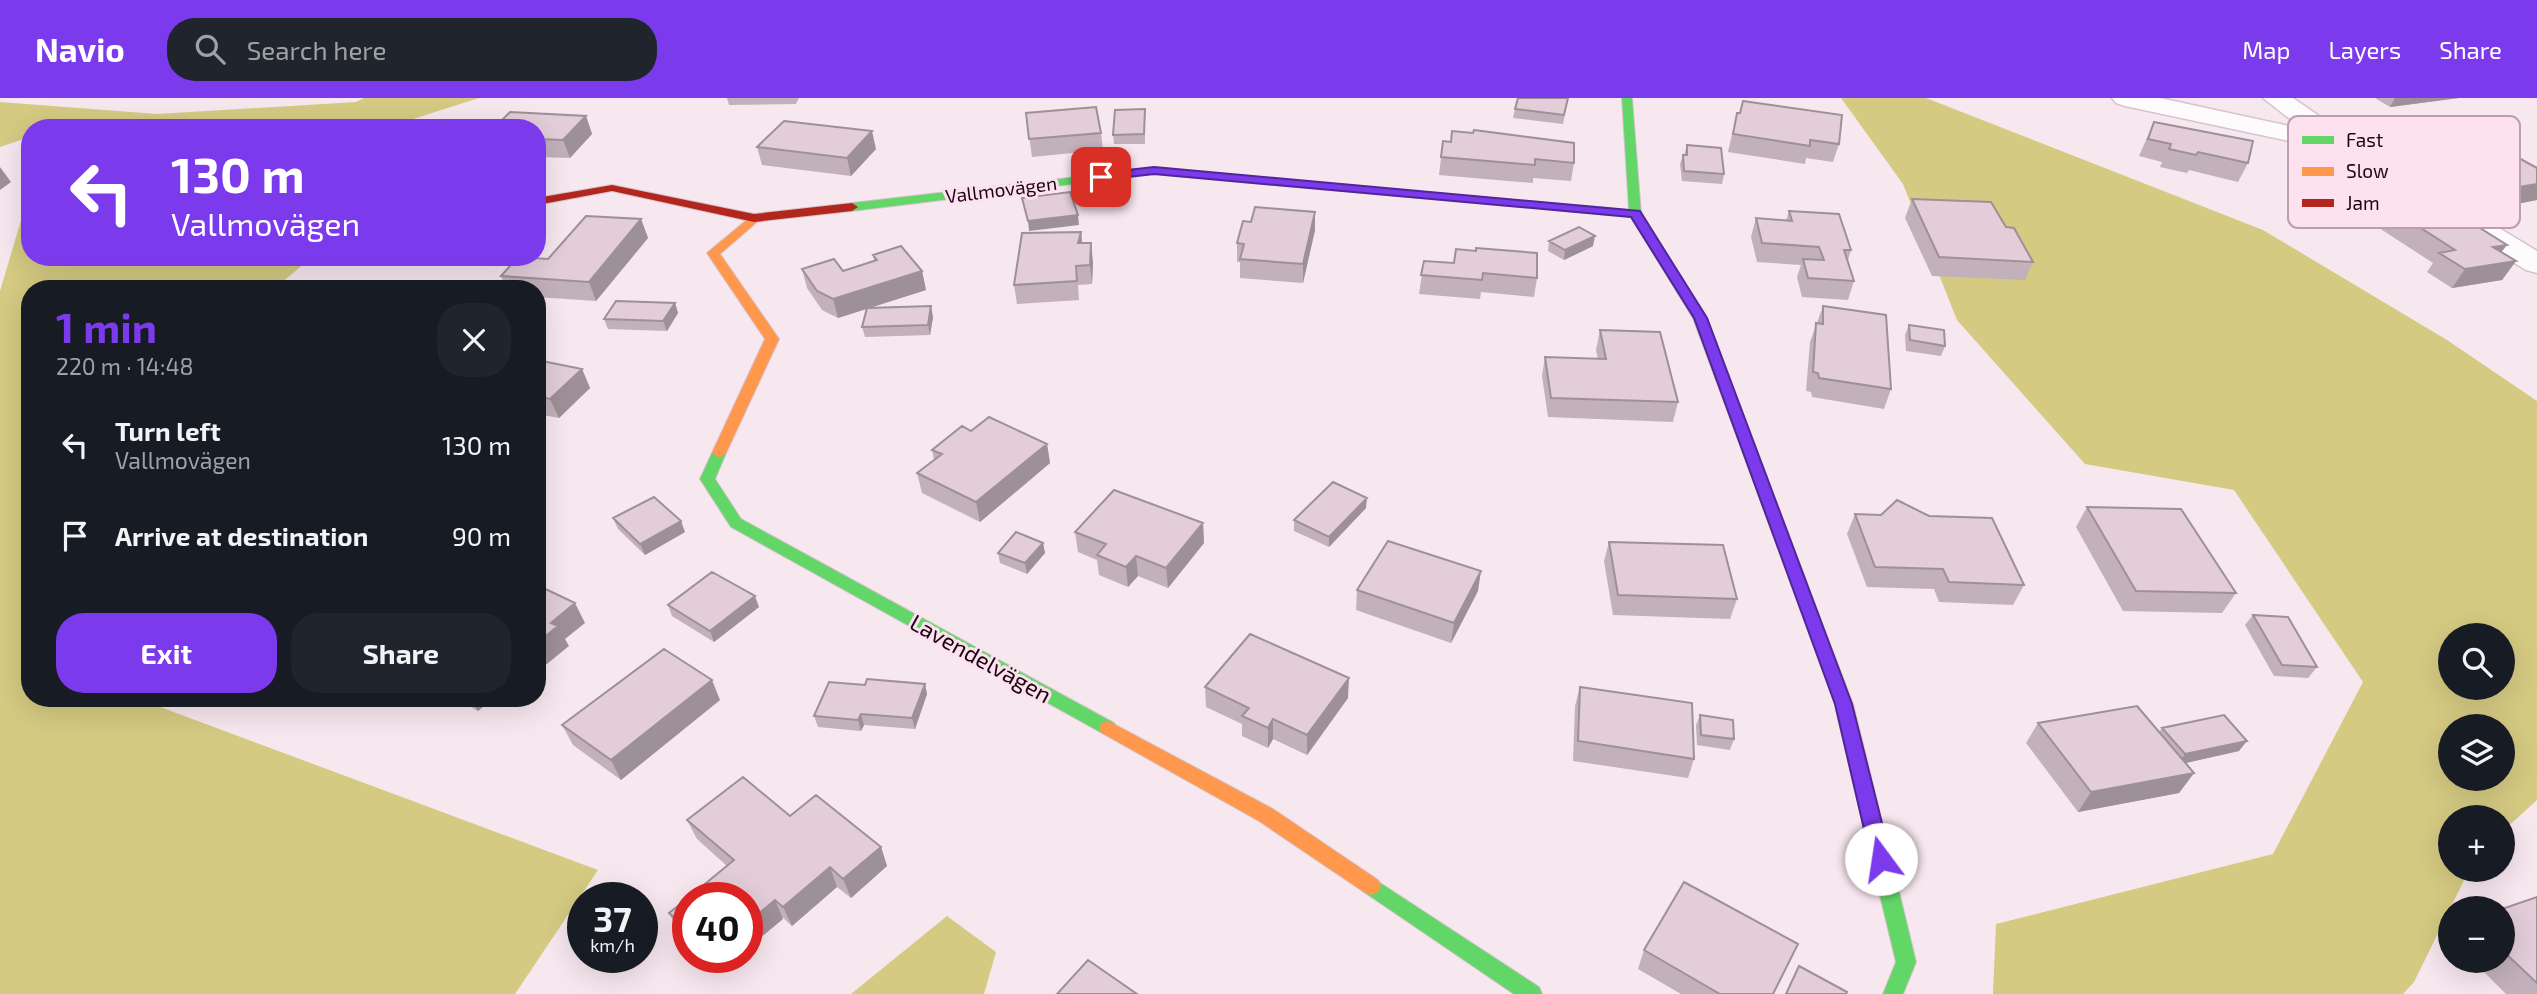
<!DOCTYPE html>
<meta charset="utf-8">
<style>
body{margin:0;font-family:"Exo 2",sans-serif;background:#20242c;color:#f1f3f6;height:100vh;display:flex;flex-direction:column;font-size:26px;white-space:nowrap}
*{box-sizing:border-box;margin:0}
p{font-size:23px;color:#9ea1a6}
.icon{flex:none;width:38px;height:38px;fill:none;stroke:currentColor;stroke-width:2;stroke-linecap:round;stroke-linejoin:round}
.map{position:relative;flex:1;overflow:hidden}
.sheet{position:absolute;left:21px;top:182px;width:525px;height:427px;display:flex;flex-direction:column;background:#171b24;border-radius:28px;box-shadow:0 7px 28px #0002}
.sheet>*{flex:none}
.top-card{position:absolute;left:21px;top:21px;width:525px;height:147px;border-radius:28px;box-shadow:0 7px 28px #0002;background:#7c3aed;color:#fff;overflow:hidden}
.controls{position:absolute;left:2438px;top:525px;display:grid;gap:14px}
.controls a{display:grid;place-items:center;width:77px;height:77px;border-radius:50%;background:#171b24;box-shadow:0 7px 28px #0002;font-size:35px}
.speed{position:absolute;left:567px;top:784px;display:flex;gap:14px;font-size:35px;font-weight:700;text-align:center}
.speed>*{display:grid;place-content:center;width:91px;height:91px;border-radius:50%;background:#171b24;box-shadow:0 7px 28px #0002;line-height:1}
.speed small{font-size:18px;font-weight:400}
.speed .limit{border:10px solid #d22;background:#fff;color:#111}
.pin{position:absolute;display:grid;place-items:center;width:60px;height:60px;color:#fff;margin:-30px;border-radius:14px;box-shadow:0 4px 10px #0006}
.me{position:absolute;width:77px;margin:-38px;rotate:346deg;stroke-linejoin:round;filter:drop-shadow(0 0 5px #0008)}
.turn{display:flex;align-items:center;gap:24px;height:147px;padding:0 35px;font-size:32px}
.turn .icon{width:91px;height:91px;stroke-width:2.5}
.turn b{display:block;font-size:49px;line-height:60px}
.round{display:grid;place-items:center;flex:none;width:74px;height:74px;border-radius:28px;background:#20242c}
.overview{display:flex;align-items:center;justify-content:space-between;height:119px;padding:0 35px}
h1{font-size:42px;font-weight:700;line-height:52px;color:#7c3aed}
.button{display:flex;gap:14px;margin-top:auto;padding:14px 35px}
.button a{flex:1;height:80px;border-radius:28px;background:#7c3aed;color:#fff;font-size:28px;font-weight:700;line-height:80px;text-align:center}
.button a+a{background:#20242c;color:#f1f3f6}
ul{padding:0;list-style:none}
li{display:flex;align-items:center;gap:21px;height:91px;padding:0 35px}
li div{flex:1}
li b{display:block;font-size:26px}
li em{font-style:normal}
header{display:flex;align-items:center;gap:42px;box-sizing:border-box;height:98px;padding:0 35px;background:#7c3aed;color:#fff}
header strong{font-size:33px}
nav{display:flex;gap:38px;margin-inline-start:auto;font-size:24px}
.search{width:490px;height:63px;background:#20242c;display:flex;align-items:center;gap:18px;box-sizing:border-box;padding:0 24px;border-radius:28px;color:#9ea1a6;font-size:26px}
.map>svg:first-child{display:block}
.forest{fill:#d5ca82;fill-rule:evenodd}
.lines{fill:none;stroke-linecap:round;stroke-linejoin:round}
.street-casing{stroke:#d7c3cd;stroke-width:3}
.fast-casing{stroke:#d7c3cd;stroke-width:2}
.slow-casing{stroke:#d7c3cd;stroke-width:2}
.jam-casing{stroke:#d7c3cd;stroke-width:2}
.street{fill:#fefbfd;fill-rule:evenodd}
.fast{fill:#63d668;fill-rule:evenodd}
.slow{fill:#ff974d;fill-rule:evenodd}
.jam{fill:#b3261e;fill-rule:evenodd}
.wall{fill:#c2b0ba}
.shaded-wall{fill:#9e9097}
.building{fill:#e2cdd8;stroke:#9e9097;stroke-width:2}
.route{fill:#7c3aed;stroke:#51269a;stroke-width:2}
.labels{text-anchor:middle;dominant-baseline:central;stroke-width:6;stroke-linejoin:round;paint-order:stroke}
.far-street-label{font-size:19px;fill:#1c0512;stroke:#fde1ef}
.street-label{font-size:23px;fill:#1c0512;stroke:#fde1ef}
.key{fill:#fde1ef;stroke:#ba9fad;stroke-width:2}
.key-label{font-size:19px;fill:#1c0512}
</style>
<header>
<strong>Navio</strong>
<div class="search"><svg class="icon" aria-label="search" viewBox="0 0 24 24"><circle cx="10" cy="10" r="6"/><path d="M15 15l6 6"/></svg>Search here</div>
<nav><a>Map</a><a>Layers</a><a>Share</a></nav>
</header>
<div class="map">
<svg width="2537" height="896" viewBox="0 0 2537 896">
<rect width="100%" height="100%" fill="#f7e7ef"/>
<path class="forest" d="M364,0H479L385,30H30V39L0,49V4L157,16L356,4Z
M1841,0H1926L2263,132L2447,242L2537,303V702L2503,733L2502,719H2450V772H2469L2414,884L2403,896H1993L1996,826L2273,756L2363,584L2234,392L2085,366L1957,222L1903,86ZM2450,537H2502V590H2450ZM2450,628H2502V681H2450Z
M30,111V159H312L274,191H30V600H136L598,772L515,896H0V193L22,119Z
M947,818L996,854L984,896H851Z"/>
<g class="lines">
<defs>
<path id="street" d="M2112,0H2160L2303,31L2263,0H2293L2354,42L2537,153V175L2526,172L2332,52L2125,8L2116,5Z"/>
<path id="fast" d="M1622,0H1632L1641,116L1707,220L1828,541L1826,545H1814L1812,541L1693,220L1631,119L1154,76L852,113L846,109L852,105L1154,70L1629,112Z
M719,350L726,355L715,381L741,421L1114,625L1117,630L1114,635L1108,637L1102,635L731,429L700,381L712,355Z
M1879,744L1886,746L1889,752L1916,864L1903,896H1883L1896,864L1869,752L1872,746Z
M1371,779L1539,889L1542,896H1514L1364,794L1361,788L1364,782Z"/>
<path id="slow" d="M754,116L758,117V123L720,156L779,241L726,355L719,360L712,355L765,241L707,155Z
M1820,535L1826,537L1828,541L1853,606L1889,752L1886,758L1879,760L1872,758L1869,752L1835,606L1812,541L1814,537Z
M1108,623L1273,711L1378,782L1381,788L1378,794L1371,797L1364,794L1259,723L1102,635L1099,630L1102,625Z"/>
<path id="jam" d="M612,87L754,116L852,105L858,109L852,113L754,124L612,93L537,107V100Z"/>
</defs>
<use href="#street" class="street-casing"/>
<use href="#fast" class="fast-casing"/>
<use href="#slow" class="slow-casing"/>
<use href="#jam" class="jam-casing"/>
<use href="#street" class="street"/>
<use href="#fast" class="fast"/>
<use href="#slow" class="slow"/>
<use href="#jam" class="jam"/>
</g>
<path class="wall" d="M727,0H799L796,6L729,7Z
M1568,0L1563,26L1513,20L1515,11Z
M2375,0H2459L2390,9Z
M1145,11V46H1114L1113,37Z
M1026,15L1101,35L1103,52L1032,59Z
M1737,15L1839,46L1833,64L1806,60L1805,66L1728,54Z
M586,18L592,36L570,60L537,59V30L498,26Z
M2154,24L2248,65L2238,84L2189,72L2187,75L2160,69L2162,64L2139,58Z
M1443,43L1574,65L1571,83L1533,80V85L1439,77Z
M1687,47L1724,76L1722,86L1682,83L1680,66L1683,57H1684Z
M2446,48L2537,70V102L2506,108L2434,66Z
M757,49L876,51L851,78L762,67Z
M2314,97L2353,103L2347,113L2325,117L2308,107Z
M1912,101L2006,129L2033,164L2025,182L1932,178L1905,120Z
M2385,107L2502,154L2516,163L2502,182L2452,190L2427,174L2433,165L2373,126Z
M1789,113L1851,152L1848,162L1854,183L1848,202L1802,199L1797,179L1801,167L1757,164L1751,139L1756,120L1786,123Z
M641,121L648,140L596,203L537,199V191H507L501,178L548,161Z
M1315,132L1303,185L1240,180V164H1237V145Z
M1081,134L1082,145L1093,164L1092,186L1078,187L1079,202L1017,206L1014,187Z
M1549,143L1593,148L1564,162L1548,153Z
M873,157L922,173L926,192L869,210L933,219L930,237L865,239L862,229L866,211L838,220L822,212L807,190L802,171L843,173L874,163Z
M1424,163L1537,180L1534,199L1481,194L1480,201L1419,196Z
M675,205L678,215L667,233L608,231L604,221Z
M1823,208L1891,291L1884,311L1812,299L1811,294L1806,293L1810,244Z
M1909,227L1945,248L1941,258L1906,253L1905,237Z
M1600,232L1678,304L1673,324L1548,319L1542,278L1545,259L1598,261L1596,252Z
M537,262L582,271L590,290L559,320L537,316Z
M971,333L1047,346L1050,365L980,424L922,395L917,375L934,362L932,352Z
M2087,409L2236,495L2222,515L2123,513L2076,429Z
M1366,410L1329,449L1294,433V422Z
M1855,416L2024,487L2013,507L1939,504L1934,491L1867,489L1847,436Z
M613,420L685,434L645,457L618,431Z
M1203,425L1204,445L1168,490L1138,478L1128,489L1099,477L1097,462L1078,454L1075,434Z
M1609,444L1737,501L1730,521L1613,517L1604,463Z
M1043,445L1045,455L1027,476L1000,465L998,455Z
M1357,492L1478,493L1451,545L1356,512Z
M668,507L759,509L714,544L672,518Z
M2253,517L2317,569L2308,580L2274,578L2245,527Z
M925,586L927,596L915,631L864,627L861,633L818,629L814,618L865,587Z
M1205,589L1348,600L1307,657L1273,641L1268,650L1242,638V626L1206,609Z
M1580,589L1694,661L1688,680L1573,663L1575,608Z
M455,600H493L478,613Z
M720,602L621,682L573,647L562,627Z
M1700,617L1734,641L1730,652L1697,647L1696,627Z
M2038,625L2159,634L2162,630L2239,653L2185,665L2194,675L2179,695L2078,714L2026,645Z
M790,718L881,749L887,768L851,800L837,789L792,828L727,768L697,741L687,722Z
M2537,799V896H2506L2473,863H2502V811Z
M688,800V842L679,834L669,815Z
M1644,852L1773,896H1681L1638,871Z
M707,859H738L722,873Z"/>
<path class="shaded-wall" d="M2395,0H2459L2390,9Z
M586,18L592,36L570,60L563,42Z
M872,33L876,51L851,78L847,60Z
M0,69L11,84L0,92Z
M2537,86V102L2506,108L2519,89Z
M2353,103L2347,113L2325,117L2331,107Z
M1315,114V132L1303,185V166Z
M1078,117L1079,127L1029,133L1028,123Z
M641,121L648,140L596,203L589,184Z
M1081,134L1083,152L1078,145Z
M1595,138L1593,148L1564,162L1565,152Z
M1091,145L1093,164L1092,186L1090,167Z
M2507,147L2493,165V149Z
M2516,163L2502,182L2452,190L2465,171Z
M922,173L926,192L838,220L833,201Z
M675,205L678,215L667,233L663,223Z
M931,208L933,219L930,237L928,227Z
M582,271L590,290L559,320L550,301Z
M1047,346L1050,365L980,424L976,404Z
M1367,400L1366,410L1329,449V439Z
M681,423L685,434L645,457L640,446Z
M1203,425L1204,445L1168,490L1166,470Z
M1043,445L1045,455L1027,476L1025,465Z
M1136,458L1138,478L1128,489L1126,469Z
M1481,473L1478,493L1451,545L1454,525Z
M755,498L759,509L714,544L710,533Z
M575,505L585,525L565,541L569,548L537,574V545L551,525Z
M1349,580L1348,600L1307,657V637Z
M712,582L720,602L621,682L611,662Z
M925,586L927,596L915,631L912,620Z
M470,600H493L478,613Z
M861,616L864,627L861,633L858,622Z
M1273,621V641L1268,650V630Z
M2247,643L2239,653L2177,667L2185,656Z
M2194,675L2179,695L2078,714L2091,694Z
M881,749L887,768L851,800L843,781Z
M830,769L837,789L792,828L783,809Z
M775,802L783,821L747,851V825Z
M714,859H738L722,873Z"/>
<path class="building" d="M1518,0H1568L1564,17L1515,11Z
M1743,3L1842,17L1839,46L1810,42V48L1733,36L1737,15H1740Z
M1096,9L1101,35L1029,41L1026,15Z
M1145,11L1144,36L1113,37L1115,12Z
M510,14L586,18L563,42L537,41V30H494Z
M784,23L872,33L847,60L757,49Z
M473,24L498,26L494,30H468Z
M2154,24L2253,43L2248,65L2198,54L2196,57L2169,51L2171,46L2148,41Z
M1474,32L1574,45V65L1535,61V67L1441,59L1443,43L1451,44L1452,33L1473,35Z
M2486,42L2537,70V86L2519,89L2446,48Z
M1687,47L1721,50L1724,76L1684,73L1683,57H1687Z
M1070,94L1078,117L1028,123L1022,100Z
M2432,100L2507,147L2493,149L2516,163L2465,171L2439,155L2455,152L2385,107Z
M1912,101L1991,104L2006,129L2014,130L2033,164L1939,159Z
M1255,109L1315,114L1303,166L1240,161L1244,146L1237,145L1243,123L1251,124Z
M1789,113L1839,116L1851,152H1844L1854,183L1808,180L1803,161L1824,162L1819,149L1762,145L1756,120L1792,123Z
M586,118L641,121L589,184L501,178L518,159L548,161Z
M1579,129L1595,138L1565,152L1549,143Z
M1081,134L1078,145H1091L1090,167L1076,168L1077,183L1014,187L1022,135Z
M901,148L922,173L833,201L817,193L802,171L834,161L843,173L877,162L873,157Z
M1476,150L1537,155V180L1483,175L1482,182L1421,177L1424,163L1454,165L1456,151L1476,153Z
M616,203L675,205L663,223L604,221Z
M931,208L928,227L862,229L867,210Z
M1823,208L1886,217L1891,291L1819,280L1818,275L1813,274L1816,225L1823,226Z
M1909,227L1944,232L1945,248L1910,242Z
M1600,232L1660,234L1678,304L1551,300L1545,259L1606,261Z
M537,262L582,271L550,301L537,298V286L540,284L537,283Z
M989,319L1047,346L976,404L917,375L942,356L932,352L962,328L971,333Z
M1333,384L1367,400L1329,439L1294,422Z
M1114,392L1203,425L1166,470L1136,458L1126,469L1097,457L1106,446L1075,434Z
M654,399L681,423L640,446L613,420Z
M1897,402L1929,418L1992,420L2024,487L1949,484L1943,471L1875,469L1855,416L1881,417Z
M2087,409L2181,411L2236,495L2136,493Z
M1016,434L1043,445L1025,465L998,455Z
M1388,443L1481,473L1454,525L1357,492Z
M1609,444L1723,447L1737,501L1618,497Z
M712,474L755,498L710,533L668,507Z
M537,487L575,505L551,525L558,528L537,545Z
M2253,517L2288,519L2317,569L2282,567Z
M1250,536L1349,580L1307,637L1273,621L1268,630L1242,618L1249,610L1205,589Z
M664,551L712,582L611,662L562,627Z
M867,581L925,586L912,620L861,616L858,622L814,618L829,584L865,587Z
M1580,589L1692,605L1694,661L1578,643Z
M2137,608L2194,675L2091,694L2038,625Z
M1700,617L1733,622L1734,641L1701,637Z
M2224,617L2247,643L2185,656L2162,630Z
M743,679L790,718L816,697L881,749L843,781L830,769L783,809L775,802L747,825V800H688L734,762L687,722Z
M1684,784L1798,846L1773,896H1720L1644,852Z
M2537,799V885L2502,852V811Z
M688,800V832L669,815Z
M1088,862L1137,896H1057Z
M1799,868L1847,894L1846,896H1786Z"/>
<path class="route" d="M1154,69L1640,113L1707,220L1852,606L1891,761L1888,766L1881,769L1874,766L1871,761L1835,606L1694,220L1631,119L1154,76L1101,82L1096,79L1101,75Z"/>
<g class="labels">
<g class="far-street-label">
<text transform="translate(1001 91) rotate(-7)">Vallmovägen</text>
</g>
<g class="street-label">
<text transform="translate(981 560) rotate(29)">Lavendelvägen</text>
</g>
</g>
<rect x="2288" y="18" width="232" height="112" rx="10" class="key"/>
<rect x="2302" y="38" width="32" height="8" fill="#63d668"/>
<rect x="2302" y="69" width="32" height="9" fill="#ff974d"/>
<rect x="2302" y="101" width="32" height="8" fill="#b3261e"/>
<g class="key-label">
<text x="2346" y="49">Fast</text>
<text x="2346" y="80">Slow</text>
<text x="2346" y="112">Jam</text>
</g>
</svg>
<div class="controls">
<a><svg class="icon" aria-label="search" viewBox="0 0 24 24"><circle cx="10" cy="10" r="6"/><path d="M15 15l6 6"/></svg></a>
<a><svg class="icon" aria-label="layers" viewBox="0 0 24 24"><path d="M12 4l9 5-9 5-9-5zM3 14l9 5 9-5"/></svg></a>
<a>+</a>
<a>−</a>
</div>
<div class="speed"><div>37<small>km/h</small></div><div class="limit">40</div></div>
<div class="pin" style="left:1101px;top:79px;background:#d93025"><svg class="icon" aria-label="arrive" viewBox="0 0 24 24"><path d="M6 21V4h12l-3 4 3 4H6"/></svg></div>
<svg class="me" style="left:1881px;top:761px" viewBox="-20 -20 40 40"><circle r="19" fill="#fff"/><path d="M0-13L10 11 0 6-10 11z" fill="#7c3aed"/></svg>
<div class="top-card">
<div class="turn"><svg class="icon" aria-label="left" viewBox="0 0 24 24"><path d="M17 20v-9H6M10 6l-5 5 5 5"/></svg><div><b>130 m</b>Vallmovägen</div></div>
</div>
<section class="sheet">
<div class="overview"><div><h1>1 min</h1><p>220 m · 14:48</p></div><a class="round"><svg class="icon" aria-label="close" viewBox="0 0 24 24"><path d="M6 6l12 12M18 6L6 18"/></svg></a></div>
<ul>
<li><svg class="icon" aria-label="left" viewBox="0 0 24 24"><path d="M17 20v-9H6M10 6l-5 5 5 5"/></svg><div><b>Turn left</b><p>Vallmovägen</p></div><em>130 m</em></li>
<li><svg class="icon" aria-label="arrive" viewBox="0 0 24 24"><path d="M6 21V4h12l-3 4 3 4H6"/></svg><div><b>Arrive at destination</b></div><em>90 m</em></li>
</ul>
<div class="button"><a>Exit</a><a>Share</a></div>
</section>
</div>
